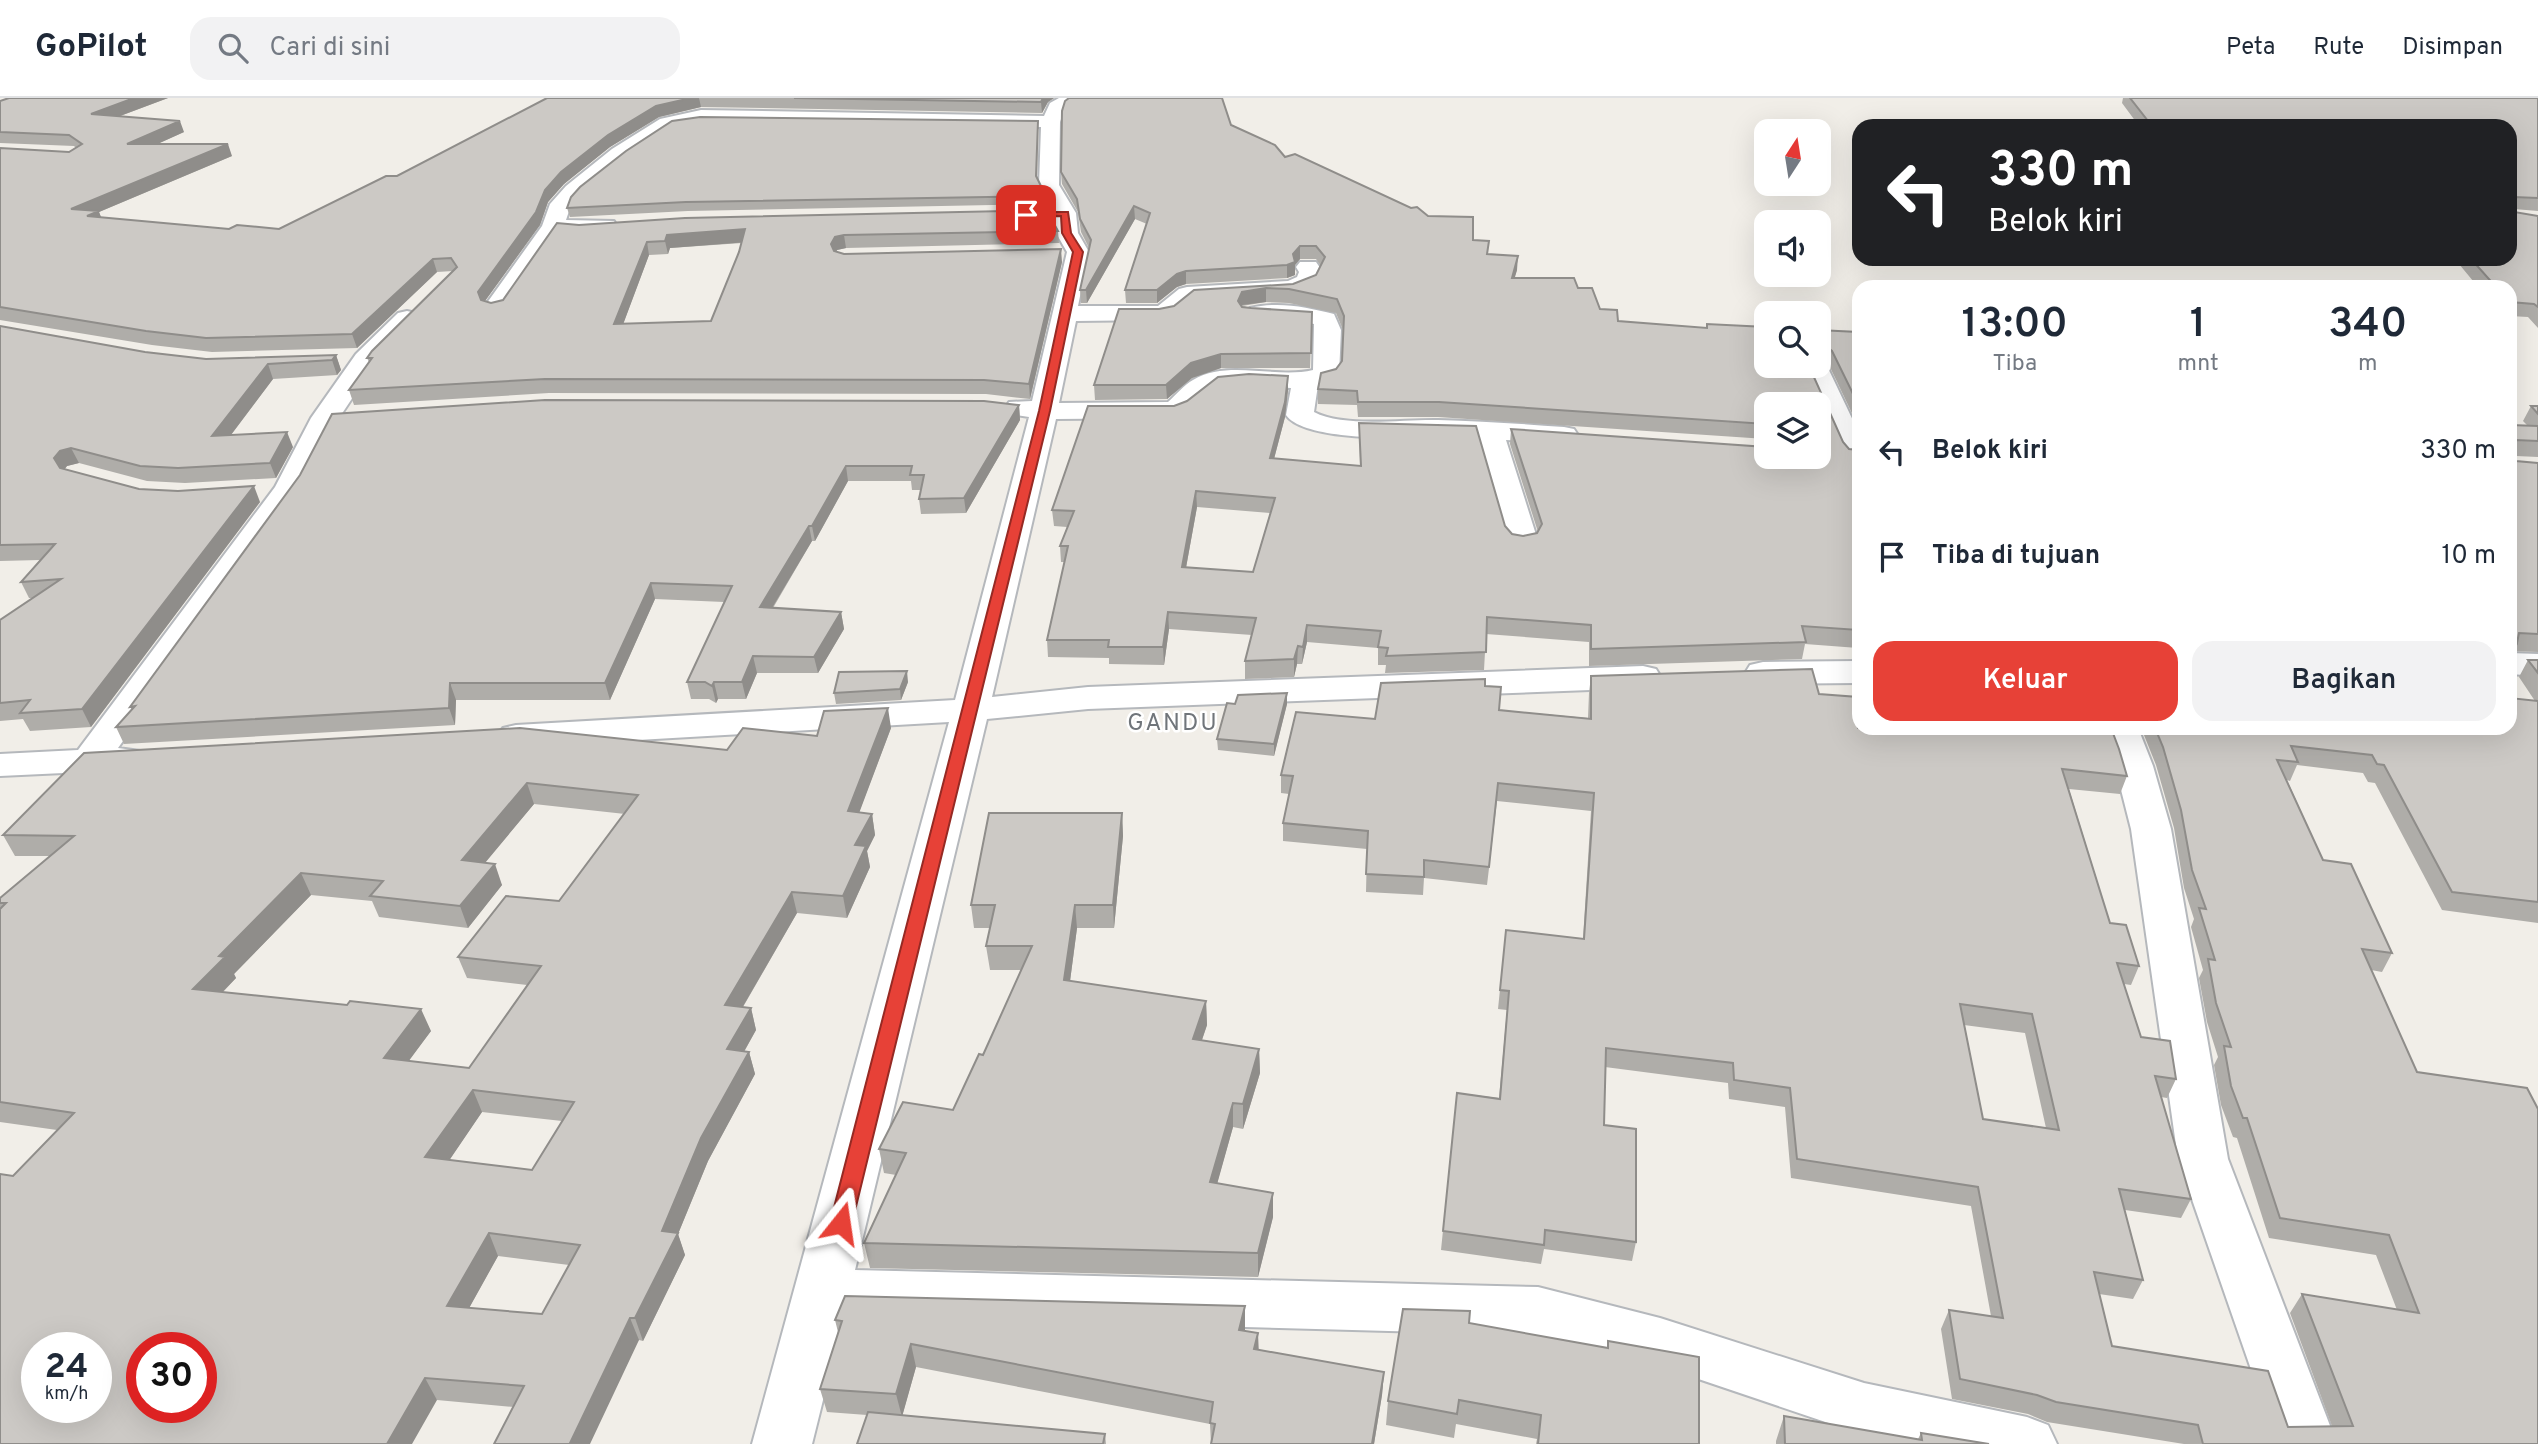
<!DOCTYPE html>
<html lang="id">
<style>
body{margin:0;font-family:Overpass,sans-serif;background:#f2f2f3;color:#1f2937;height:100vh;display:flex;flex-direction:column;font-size:26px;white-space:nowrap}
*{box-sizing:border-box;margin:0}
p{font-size:23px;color:#747a83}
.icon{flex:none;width:38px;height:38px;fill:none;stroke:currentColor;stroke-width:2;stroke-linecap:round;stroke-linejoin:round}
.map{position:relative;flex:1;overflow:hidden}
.side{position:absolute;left:1852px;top:182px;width:665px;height:455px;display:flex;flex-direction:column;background:#fff;border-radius:21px;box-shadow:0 7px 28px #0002}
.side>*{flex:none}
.top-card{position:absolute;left:1852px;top:21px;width:665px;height:147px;border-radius:21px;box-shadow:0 7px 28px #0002;background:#202124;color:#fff;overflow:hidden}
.needle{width:46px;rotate:12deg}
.tools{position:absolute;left:1754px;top:21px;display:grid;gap:14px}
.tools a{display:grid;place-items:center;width:77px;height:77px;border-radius:14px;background:#fff;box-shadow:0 7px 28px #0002;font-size:35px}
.speed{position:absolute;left:21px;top:1234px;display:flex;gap:14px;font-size:35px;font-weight:700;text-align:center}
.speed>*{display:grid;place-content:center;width:91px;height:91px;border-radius:50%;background:#fff;box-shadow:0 7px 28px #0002;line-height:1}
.speed small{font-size:18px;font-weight:400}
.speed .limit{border:10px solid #d22;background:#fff;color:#111}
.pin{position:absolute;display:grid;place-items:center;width:60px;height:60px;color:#fff;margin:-30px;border-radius:14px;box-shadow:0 4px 10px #0006}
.me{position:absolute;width:77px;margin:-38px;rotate:15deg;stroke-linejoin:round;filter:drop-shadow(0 0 5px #0008)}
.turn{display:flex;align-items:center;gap:24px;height:147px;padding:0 21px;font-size:32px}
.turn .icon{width:91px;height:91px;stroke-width:2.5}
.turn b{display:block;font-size:49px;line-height:60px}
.eta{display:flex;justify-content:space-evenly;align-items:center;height:119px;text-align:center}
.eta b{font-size:42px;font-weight:600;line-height:49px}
.button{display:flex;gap:14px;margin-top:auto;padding:14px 21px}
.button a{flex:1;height:80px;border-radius:21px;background:#e74137;color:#fff;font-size:28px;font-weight:600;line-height:80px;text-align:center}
.button a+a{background:#f2f2f3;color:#1f2937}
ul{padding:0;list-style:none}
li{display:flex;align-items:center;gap:21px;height:105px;padding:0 21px}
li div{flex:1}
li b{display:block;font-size:26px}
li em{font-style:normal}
header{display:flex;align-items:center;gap:42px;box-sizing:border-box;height:98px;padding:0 35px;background:#fff;border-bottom:2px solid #e0e1e3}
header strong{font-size:33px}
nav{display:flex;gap:38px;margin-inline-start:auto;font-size:24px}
.search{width:490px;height:63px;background:#f2f2f3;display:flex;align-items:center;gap:18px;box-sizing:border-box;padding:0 24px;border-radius:21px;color:#747a83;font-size:26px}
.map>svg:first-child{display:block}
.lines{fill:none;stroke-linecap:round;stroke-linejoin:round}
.minor-casing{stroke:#b5b8bc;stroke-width:4}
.minor{fill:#fff;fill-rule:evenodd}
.wall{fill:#afada9;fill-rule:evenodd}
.shaded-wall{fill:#8f8d8a}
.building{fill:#ccc9c5;stroke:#8f8d8a;stroke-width:2;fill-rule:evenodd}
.route{fill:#e74137;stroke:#962a24;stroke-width:2}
.labels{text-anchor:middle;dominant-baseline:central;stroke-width:5;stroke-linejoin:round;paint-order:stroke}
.quarter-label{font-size:24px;letter-spacing:2px;fill:#70757a;stroke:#fff}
</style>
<header>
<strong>GoPilot</strong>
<div class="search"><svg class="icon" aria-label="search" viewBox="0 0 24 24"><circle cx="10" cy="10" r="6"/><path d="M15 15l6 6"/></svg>Cari di sini</div>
<nav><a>Peta</a><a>Rute</a><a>Disimpan</a></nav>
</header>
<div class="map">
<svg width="2538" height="1346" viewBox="0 0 2538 1346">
<rect width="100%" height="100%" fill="#f1eee8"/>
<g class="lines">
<defs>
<path id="minor" d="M1059,0H1081L1064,12L1060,24L1059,87L1076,115L1078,135L1089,154L1078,208H1158L1179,191L1187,189L1288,183L1297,179L1299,174L1296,169L1300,164H1316L1323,174L1314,189L1292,197L1193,203L1174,219L1160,222L1076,223L1059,305L1168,304C1176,297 1184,287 1193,282C1228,261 1276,281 1313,272L1314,226C1293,220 1271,225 1250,220L1247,215L1250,210C1278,203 1307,209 1334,216L1341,232L1339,277L1335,283L1318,287L1314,314C1344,330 1404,321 1438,322C1480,323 1522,326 1564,329L1574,331L1578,337L1574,343L1564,345L1506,342L1538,443L1533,450L1522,452L1511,450L1506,443L1477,341C1438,338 1308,348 1286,317L1291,290C1272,289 1226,284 1211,294C1198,302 1191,316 1175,320L1056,321L992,599L1088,589L1643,568L1656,571L1661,579L1656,587L1643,590L1088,611L987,621L855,1172L1538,1189L1660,1220L1864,1285L2027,1319L2048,1327L2057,1346H1903L1864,1337L1660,1268L1538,1237L844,1218L812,1346H752L949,624L516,649L503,646L497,638L503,630L516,627L955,602L1029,319L1009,316L1005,310L1009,304L1032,303L1067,154L1056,135L1054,115L1039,87L1041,29L701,24L673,29L626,59L580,96L571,107L566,122L614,123L617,128L614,133L582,137L559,135L505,214L496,216L487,214L484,209L542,128L550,106L566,88L612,51L660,21L701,12L1044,18L1050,5Z
M407,213L416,215L419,220L375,266L339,320L304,391L118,650L140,653L146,661L140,669L127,672L0,678V656L78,652L275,389L311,320L356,256L398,215Z
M1818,261L1827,268L1858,333V366L1846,364L1842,358L1801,268H1818Z
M2510,555L2538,556V578L2510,576Z
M1858,563V585L1763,586L1750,583L1745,575L1750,567L1763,564Z
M2100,630H2138L2153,668L2171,731L2228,1061L2337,1346H2277L2178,1061L2131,731L2115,668Z"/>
</defs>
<use href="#minor" class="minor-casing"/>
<use href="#minor" class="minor"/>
</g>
<path class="wall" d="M9,0H168L120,18L184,34L157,46L232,58L99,114L101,120L229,131H279L397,78L547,0H1054L1048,4L1042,15L701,9L659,19L610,49L564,86L548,104L540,127L485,203L491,205L503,202L579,127L1052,122L1058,133L1059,145L846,150L837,152L836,154L844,156L1062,164L1030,301L986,296L549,295L354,307L349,292L369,264L367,260L453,173L437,174L357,250L212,254L152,247L0,222V50L69,54L76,50L74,48L0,45V3ZM742,145L739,154L711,223L623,226L649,157L668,156L670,150Z
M2123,0H2538V113L2514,111V114L2538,118V230L2528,219L2510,218V189H2478L2459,166L2447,164V161H2510V28H2139L2122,5Z
M1038,23L1037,80L1046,98L1047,106L688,113L570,119L567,110Z
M1231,27L1285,59L1428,118L1473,142L1488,156L1517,172L1514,180L1578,190L1600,211L1618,223L1706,230L1707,226L1843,344L1849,351L1858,352V550L1805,546L1802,561L1589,568V544L1486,536L1484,572L1385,575L1386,567H1378V550L1307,544L1302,566H1297L1294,579L1245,581V563L1252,537L1169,531L1164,567L1109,566V560L1048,559L1047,542L1065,464H1061L1060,448L1067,429L1054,428L1052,412L1174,308L1288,292L1285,319L1274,361L1360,368L1359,325L1505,428L1512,436L1523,438L1537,435L1538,434L1510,346L1511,331L1818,359L1766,306V341L1438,319H1358L1357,307L1318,306V291L1342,263L1343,232L1336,215L1289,205L1266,204L1242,208L1251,210L1312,214L1310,270H1221L1192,280L1167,301L1095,302L1094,287L1159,211L1174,208L1194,192L1293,186L1316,177L1321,168L1316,161H1300L1295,167V177L1287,180L1186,186L1177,189L1157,205H1126L1125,192L1147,126L1135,121L1087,205H1081L1080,192L1089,150L1081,134L1078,114L1062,86L1061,74ZM1197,409L1270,415L1253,474L1186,470Z
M0,228L145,254L206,261L336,257L341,272L337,277L273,281L231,337L293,349L276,380L185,385L147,383L79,365L67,368L65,371L139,391L260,404L91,629L30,633L23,621L0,623V522L33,500H29L21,484L40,462L0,463Z
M1818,232L1858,234V328L1829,267L1818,259Z
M1019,307L1020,322L966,415L921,416L919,401L921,392H912L911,383H848L815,443H812L773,510L841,514L844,531L818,575H757L746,601H718L716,605L709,601H691L687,584L724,504L655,501L610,602H456L455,627L124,646L116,629L132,612L130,609Z
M2531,308H2538V359L2516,358V363L2538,365V554L2513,553L2510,558V327L2528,328L2523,323Z
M2528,562H2538V825L2442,812L2375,685L2368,684L2363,675L2297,667L2290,683L2287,682L2323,762L2392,855L2382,874L2371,872L2538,1346H2184L2047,1324L2028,1316L1952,1301L1941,1231L1949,1212L1991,1218L1971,1108L1791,1080L1785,1009L1729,1001L1728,985L1605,969L1604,1027L1636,1144L1632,1163L1544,1151L1541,1166L1441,1152L1457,995L1499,1000L1507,912L1498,911L1506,832L1583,841L1591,713L1497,703L1487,787L1424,780L1423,797L1366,794L1367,751L1283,743V725L1289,696L1281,695V677L1375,621L1485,588L1499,612L1588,620L1589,595L1591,578L1819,596L2127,678L2120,696L2069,691L2110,825L2139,868L2131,887L2124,886L2141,939L2176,981L2167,1000L2161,999L2191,1101L2181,1120L2125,1112L2143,1182L2133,1201L2099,1196L2112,1248L2288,1329L2332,1328L2290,1215L2302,1196L2397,1212L2376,1157L2269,1140L2237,1040L2233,1039L2221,1007L2214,967L2218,959L2207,924L2199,880L2203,872L2191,829L2194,821L2184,790L2174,730L2156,667L2142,632L2143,630H2510L2535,603L2519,579ZM1964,927L2025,935L2046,1030L1983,1021Z
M908,584L901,602L836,606L834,595Z
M1287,595V606L1274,658L1218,652L1217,641L1235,606Z
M891,630L859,714L872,716L875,737L867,753L870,769L847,820L797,815L743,909L751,910L756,932L744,954H749L755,976L708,1063L678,1136L685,1157L643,1243L639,1242L514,1309L437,1302L13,1078L57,1032L0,1024V800L50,758H15L3,737L727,652L817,638ZM534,706L625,716L559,803L458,859L467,880L527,887L469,970L408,963L431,933L223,894L236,880L234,876L311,797L372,803L379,819L468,830L502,787L485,764ZM482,1014L562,1023L532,1072L449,1062ZM498,1158L569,1167L542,1216L469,1210Z
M1122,715L1123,738L1114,830H1077L1070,883L1206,903L1207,927L1202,942L1259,951L1260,975L1243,1031L1233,1029L1217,1085L1273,1095V1119L1258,1179L870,1170L864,1145L896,1077L884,1075L879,1051L953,1012L983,957L1022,872H990L986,848L990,830H974L971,807Z
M835,1222L1245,1233L1258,1235V1252L1384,1274L1382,1297L1374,1346H1211L1210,1326L916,1269L902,1318L1105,1336L1106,1346H857L867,1317L827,1314L820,1291L838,1234Z
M1469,1225L1607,1250L1608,1243L1699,1346H1536L1537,1341L1456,1326L1454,1340L1386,1327L1388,1303Z
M1784,1318L1918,1341L1921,1335L1989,1346H1776V1343Z"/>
<path class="shaded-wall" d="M134,0H168L96,27L91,16Z
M691,0H699L701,9L659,19L610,49L564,86L548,104L540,127L482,207L478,194L545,92L561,74L608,37L656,8Z
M1043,0H1054L1048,4L1042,15L1041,4Z
M180,23L184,34L131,58L127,46Z
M228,46L232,58L99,114L104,126L71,111Z
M1134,108L1135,121L1087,205L1086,192Z
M745,131L748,144L670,150L668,156L665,143L667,137Z
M844,137L846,150L837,152L833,159L831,146L835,139Z
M647,144L649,157L618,240L614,226Z
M1300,148V161L1295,167V177L1287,180V167L1293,156Z
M1061,151L1062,164L1030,301L1029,286Z
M1518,158L1517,172L1511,193L1512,180Z
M433,161L437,174L357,250L352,236Z
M1186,173V186L1177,189L1157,205V192L1177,176Z
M1266,190V204L1242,207L1238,216V203L1242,194Z
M1221,256V270L1192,280L1167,301L1166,287L1191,265Z
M336,257L341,272L337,277L332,262Z
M268,266L273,281L218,354L212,338Z
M1288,278V292L1285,319L1270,376V360Z
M1019,307L1020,322L966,415L964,400Z
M287,334L293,349L276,380L270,365Z
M71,350L79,365L67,368L61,375L54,360L60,353Z
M846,368L848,383L815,443L812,428Z
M254,388L260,404L91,629L82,611Z
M1196,393L1197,409L1183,486L1182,469Z
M809,428L812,443L763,525L760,509Z
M651,485L655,501L610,602L605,585Z
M841,514L844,531L818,575L814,559Z
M1168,514L1169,531L1164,567L1163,549Z
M1307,527V544L1302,566L1303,549Z
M1298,548L1297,566L1294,579V561Z
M753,558L757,575L746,601L742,584Z
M907,573L908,584L901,602L900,591Z
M714,584L718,601L716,605L712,588Z
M450,585L456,602L455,627L449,610Z
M1287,595V606L1274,658V646Z
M888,610L891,630L852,734L848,713Z
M527,685L534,706L470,783L462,762Z
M1122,715L1123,738L1114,830L1113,807Z
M872,716L875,737L867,753L870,769L847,820L843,798L855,747Z
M495,766L502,787L468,830L460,808Z
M301,775L311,797L234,876L236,880L204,913L193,891L219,858Z
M792,794L797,815L731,929L725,907Z
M1075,807L1077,830L1067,906L1064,882Z
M1206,903L1207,927L1194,965L1193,941Z
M751,910L756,932L733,973L727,951Z
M421,911L431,933L394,983L384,960Z
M1259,951L1260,975L1243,1031V1006Z
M749,954L755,976L708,1063L678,1136L685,1157L643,1243L635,1220L662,1133L701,1040Z
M473,992L482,1014L436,1082L425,1059Z
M1233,1005V1029L1211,1108L1210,1084Z
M1273,1095V1119L1258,1179V1155Z
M489,1135L498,1158L458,1230L447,1208Z
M1245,1208V1232L1239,1255V1232Z
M630,1220L639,1242L590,1346H570V1345Z
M1258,1235L1259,1258L1254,1251Z
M911,1246L916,1269L902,1319L896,1296Z
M1384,1274L1382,1297L1374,1346H1372Z
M425,1280L437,1302L412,1346H387Z"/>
<path class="building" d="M9,0H134L91,16L180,23L127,46H228L71,111L99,113L87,118L229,131L237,127L279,131L386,78H397L547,0H691L656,8L608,37L561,74L545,92L536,114L478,194L481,202L491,205L503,202L557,125L579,127L685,120L1052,112V122L1058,133L844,137L835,139L831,146L834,153L844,156L1061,151L1029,286L984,282L545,281L349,292L372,260H367L372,253L457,169L451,160L433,161L352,236L206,240L146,233L0,209V50L69,54L82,46L69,37L0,34V3ZM745,131L739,154L711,223L614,226L647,144L665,143L667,137Z
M794,0H1043L1041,4Z
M1069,0H1222L1231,27L1275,47L1285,59L1295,56L1411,110L1417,109L1428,118L1473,119V142L1489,143L1487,156L1518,158L1512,180H1574L1578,190H1592L1600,211L1617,212L1618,223L1707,230V226L1766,229V268H1809L1843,344L1849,351L1858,352V532L1802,528L1806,544L1591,551V527L1487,519L1486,554L1386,558L1388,550L1378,549L1381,533L1307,527L1303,549L1298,548L1294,561L1245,563L1256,520L1168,514L1163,549H1108L1109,542H1047L1068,448H1060L1074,413L1052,412L1088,308H1174L1187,303L1218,279L1249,276L1288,278L1285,304L1270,360L1361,368L1359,325L1476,328L1505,428L1512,436L1523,438L1537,435L1542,426L1511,331L1766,349V359H1818V306H1766V326L1439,304H1358L1357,293L1318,291L1321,275L1336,271L1342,263L1344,218L1337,201L1289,191L1266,190L1242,194L1238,203L1242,209L1251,210L1312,214L1311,255L1221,256L1191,265L1166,287H1094L1119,211H1159L1174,208L1194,192L1293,186L1316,177L1325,159L1316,148H1300L1293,156L1295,164L1287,167L1186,173L1177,176L1157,192H1125L1150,115L1134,108L1086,192H1080L1091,142L1080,121L1077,101L1061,74L1062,13L1065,3ZM1196,393L1275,400L1253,474L1182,469Z
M2130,0H2538V100L2514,99V114L2538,118V209L2534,206L2510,204V189H2496L2471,161H2510V28H2152Z
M700,19L1038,23L1036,78L1046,98L686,104L567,110L571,99L580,89L626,53L672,23Z
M0,228L145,254L206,261L336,257L332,262L268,266L212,338L287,334L270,365L178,370L140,368L71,350L60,353L54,360L60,370L139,391L178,393L254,388L82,611L20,615L30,602L0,605V522L61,481L21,484L55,446L0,447Z
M1818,232L1858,234V306L1832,253L1821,244L1818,251Z
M545,302L984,303L1019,307L964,400L919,401L924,377H910L912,368H846L812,428H809L760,509L841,514L814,559L753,558L742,584H714L712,588L705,584H687L732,488L651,485L605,585H450L449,610L116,629L135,608L130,609L300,377L332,316Z
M2531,308H2538V316Z
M2510,327L2538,328V343L2516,342V363L2538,365V536L2519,535L2517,545L2510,535Z
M2528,562H2538V575Z
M1812,571L1819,596L1858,599V630H2111L2119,651L2127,678L2062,671L2110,825L2126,827L2139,868L2117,865L2141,939L2170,943L2176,981L2155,978L2191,1101L2119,1091L2143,1182L2094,1174L2112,1248L2268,1273L2288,1329L2353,1328L2302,1196L2419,1215L2389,1137L2280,1120L2247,1020H2243L2231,988L2224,948L2231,949L2216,905L2208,861L2215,862L2199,810L2206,811L2192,772L2181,712L2163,649L2155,630H2510V600L2538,603V804L2452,794L2384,667L2377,666L2372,657L2291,648L2298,664L2277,662L2323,762L2351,766L2392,855L2362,851L2417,974L2527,990L2538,1011V1346H2203L2198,1327L2056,1304L2037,1297L1960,1281L1949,1212L2003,1220L1978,1089L1797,1061L1790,990L1734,982L1733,965L1606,950L1604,1027L1636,1031V1144L1545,1132L1544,1147L1443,1133L1457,995L1500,1001L1509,893L1500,892L1506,832L1584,841L1594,695L1498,685L1489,769L1424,762V779L1366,776L1368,733L1283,725L1293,678L1281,677L1296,614L1375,621L1381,585L1485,581V588L1501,589L1499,612L1591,621V578ZM1960,906L2032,916L2059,1032L1983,1021Z
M907,573L900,591L834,595L839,574Z
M1287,595L1274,646L1217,641L1227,605L1235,606L1238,597Z
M888,610L848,713L872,716L855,747L866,748L843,798L792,794L725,907L751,910L727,951L749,954L701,1040L662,1133L678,1135L635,1220H630L570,1345L582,1346H494L524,1288L425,1280L387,1346H0V1076L13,1078L74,1015L0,1004V811L6,805H0V800L74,738L3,737L84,655L520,630L727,652L743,630L817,638L824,613ZM527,685L638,697L559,803L506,798L458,859L541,868L469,970L384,960L421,911L350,903L347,907L193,891L225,859L219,858L301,775L383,783L370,798L460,808L495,766L462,762ZM473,992L574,1004L532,1072L425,1059ZM489,1135L580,1147L542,1216L447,1208ZM37,1250H96V1309H37ZM142,1250H201V1309H142Z
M989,715H1122L1113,807H1075L1064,882L1206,903L1193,941L1259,951L1243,1006L1233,1005L1210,1084L1273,1095L1258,1155L864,1145L906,1055L879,1051L903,1004L953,1012L979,956L983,957L1032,848H986L995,807H971Z
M845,1198L1245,1208L1239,1232L1258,1235L1254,1251L1384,1274L1372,1346H1211L1215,1326L1210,1325L1213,1304L911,1246L896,1296L820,1291L842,1223L835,1222Z
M1403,1211L1470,1213L1469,1225L1608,1250V1243L1699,1259V1346H1538L1541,1317L1459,1302L1457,1316L1388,1303Z
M868,1314L1105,1336L1103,1346H857Z
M1784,1318L1922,1342L1921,1335L1989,1346H1785Z"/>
<path class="route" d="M1068,114L1071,135L1083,154L1050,313L852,1125L849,1131L841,1134L833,1131L830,1125L1039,313L1073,154L1062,135L1061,118L1026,119L1022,117L1026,114Z"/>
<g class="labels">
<g class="quarter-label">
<text x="1173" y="626">GANDU</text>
</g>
</g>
</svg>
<div class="tools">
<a><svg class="needle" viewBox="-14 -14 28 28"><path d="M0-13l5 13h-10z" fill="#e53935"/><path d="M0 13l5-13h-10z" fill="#747a83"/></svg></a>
<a><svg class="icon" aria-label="sound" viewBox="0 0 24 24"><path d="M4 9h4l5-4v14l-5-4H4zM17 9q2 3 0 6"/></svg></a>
<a><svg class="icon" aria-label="search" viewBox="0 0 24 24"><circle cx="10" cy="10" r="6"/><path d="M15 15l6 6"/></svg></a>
<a><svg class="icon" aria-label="layers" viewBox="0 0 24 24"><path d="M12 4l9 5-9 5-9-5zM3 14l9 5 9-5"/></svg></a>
</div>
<div class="speed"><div>24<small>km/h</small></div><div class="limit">30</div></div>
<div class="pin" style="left:1026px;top:117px;background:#d93025"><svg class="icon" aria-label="arrive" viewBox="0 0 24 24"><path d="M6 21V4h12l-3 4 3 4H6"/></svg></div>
<svg class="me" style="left:841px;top:1125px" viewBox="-20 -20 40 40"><path d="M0-17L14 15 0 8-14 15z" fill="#e74137" stroke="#fff" stroke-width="4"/></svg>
<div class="top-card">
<div class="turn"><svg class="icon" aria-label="left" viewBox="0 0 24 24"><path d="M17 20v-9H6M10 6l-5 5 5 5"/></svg><div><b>330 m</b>Belok kiri</div></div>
</div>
<section class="side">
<div class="eta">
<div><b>13:00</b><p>Tiba</p></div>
<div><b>1</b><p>mnt</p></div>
<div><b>340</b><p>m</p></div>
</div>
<ul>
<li><svg class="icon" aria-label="left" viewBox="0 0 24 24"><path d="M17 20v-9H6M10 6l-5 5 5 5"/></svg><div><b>Belok kiri</b></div><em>330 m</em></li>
<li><svg class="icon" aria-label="arrive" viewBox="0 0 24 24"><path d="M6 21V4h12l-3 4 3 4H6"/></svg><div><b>Tiba di tujuan</b></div><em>10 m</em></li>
</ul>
<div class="button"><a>Keluar</a><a>Bagikan</a></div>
</section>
</div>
